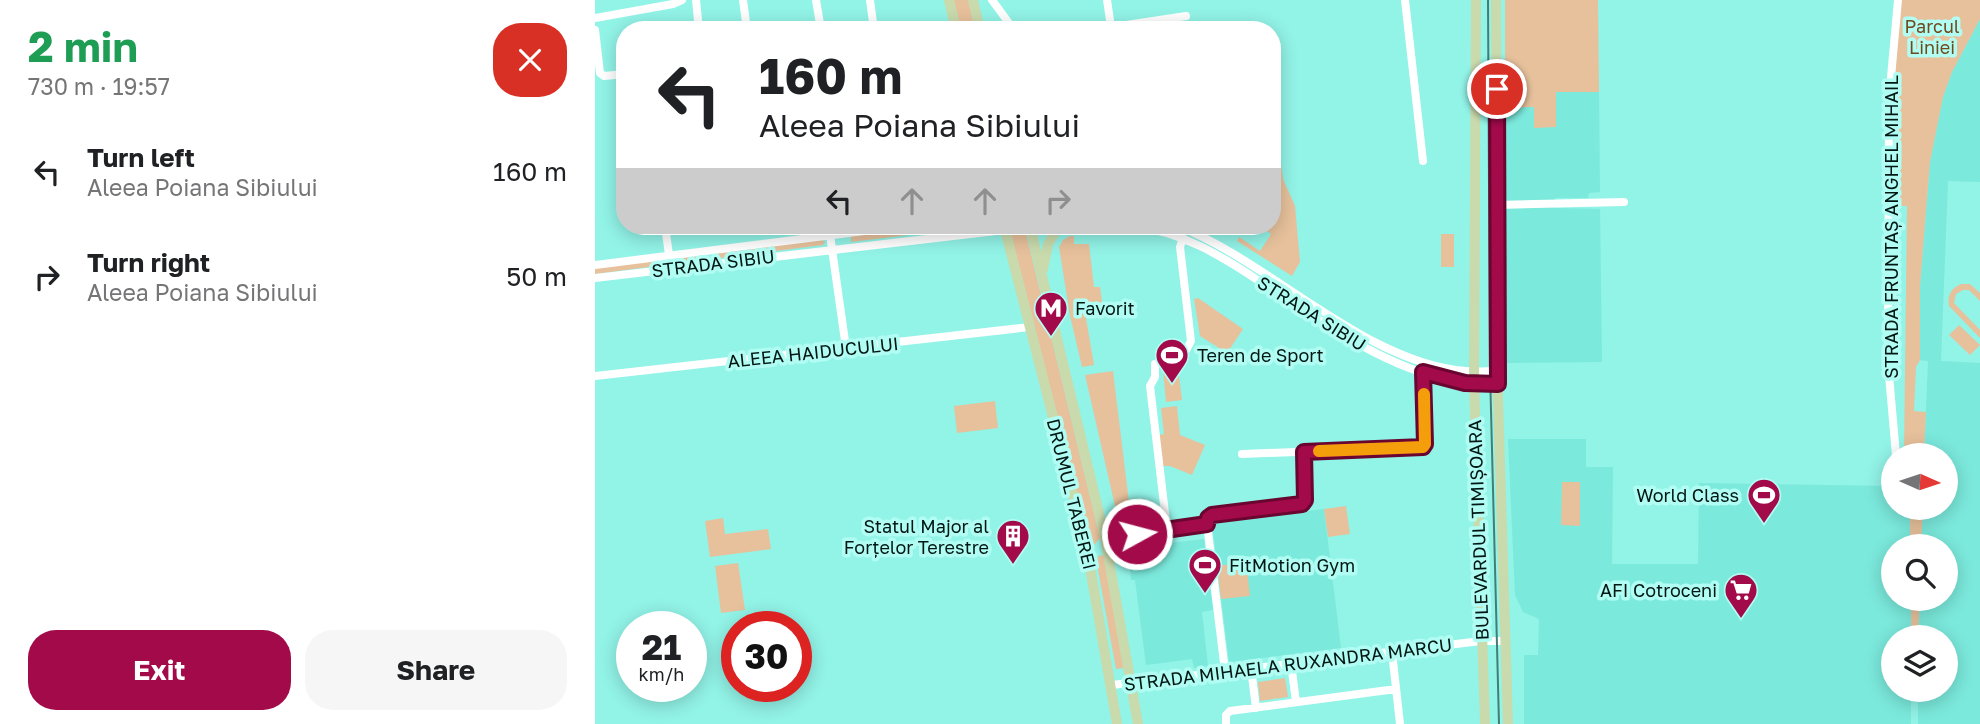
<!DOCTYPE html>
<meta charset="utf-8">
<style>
body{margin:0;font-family:"Golos Text",sans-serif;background:#f6f6f6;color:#202124;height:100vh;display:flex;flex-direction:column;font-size:26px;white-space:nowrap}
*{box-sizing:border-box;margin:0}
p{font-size:23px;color:#757577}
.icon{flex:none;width:38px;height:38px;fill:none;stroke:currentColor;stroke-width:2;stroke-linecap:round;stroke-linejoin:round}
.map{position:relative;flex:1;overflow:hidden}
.panel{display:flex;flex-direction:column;background:#fff;width:595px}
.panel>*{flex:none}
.guide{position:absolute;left:21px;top:21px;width:665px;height:214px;border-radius:28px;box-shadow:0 4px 18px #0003;background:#fff;color:#202124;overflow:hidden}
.needle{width:46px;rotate:93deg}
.buttons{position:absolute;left:1286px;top:443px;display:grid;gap:14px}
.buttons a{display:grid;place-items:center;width:77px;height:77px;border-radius:50%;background:#fff;box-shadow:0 4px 18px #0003;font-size:35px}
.speed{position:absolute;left:21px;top:611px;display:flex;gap:14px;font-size:35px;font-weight:700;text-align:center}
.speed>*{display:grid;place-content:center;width:91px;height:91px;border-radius:50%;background:#fff;box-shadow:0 4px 18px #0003;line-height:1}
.speed small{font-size:18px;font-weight:400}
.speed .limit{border:10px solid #d22;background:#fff;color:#111}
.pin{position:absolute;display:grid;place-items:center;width:60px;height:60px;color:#fff;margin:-30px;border:4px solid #fff;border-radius:50%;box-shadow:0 2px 7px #0007}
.me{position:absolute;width:77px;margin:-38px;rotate:83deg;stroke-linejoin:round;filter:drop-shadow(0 0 5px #0008)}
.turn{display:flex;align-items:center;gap:24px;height:147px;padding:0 28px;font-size:32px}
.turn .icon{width:91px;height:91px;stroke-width:2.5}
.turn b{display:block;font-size:49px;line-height:60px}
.lanes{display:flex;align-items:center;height:66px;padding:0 28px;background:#0003;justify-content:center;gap:35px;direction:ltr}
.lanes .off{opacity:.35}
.round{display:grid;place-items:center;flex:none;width:74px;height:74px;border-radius:28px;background:#f6f6f6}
.headline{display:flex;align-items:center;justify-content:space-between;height:119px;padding:0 28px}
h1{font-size:42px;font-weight:700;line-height:52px;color:#1e9e55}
.primary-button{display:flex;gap:14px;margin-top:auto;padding:14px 28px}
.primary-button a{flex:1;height:80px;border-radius:28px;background:#a20a4a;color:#fff;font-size:28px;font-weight:700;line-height:80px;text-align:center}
.primary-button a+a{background:#f6f6f6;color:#202124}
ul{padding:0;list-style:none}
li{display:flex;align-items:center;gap:21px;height:105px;padding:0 28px}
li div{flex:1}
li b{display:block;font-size:26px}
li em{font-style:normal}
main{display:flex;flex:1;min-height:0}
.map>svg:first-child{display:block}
.built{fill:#7be9dc}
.green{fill:#e7c19c}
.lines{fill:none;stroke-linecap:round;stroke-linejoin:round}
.minor{stroke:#fff;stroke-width:8}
.major{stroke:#c9daad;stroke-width:10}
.tram{stroke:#447d76;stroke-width:2}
.route-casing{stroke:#690630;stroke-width:18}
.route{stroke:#a20a4a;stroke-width:12}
.slow{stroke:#f59e0b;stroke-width:12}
.labels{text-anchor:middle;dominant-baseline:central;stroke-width:7;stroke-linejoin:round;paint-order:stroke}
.park-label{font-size:18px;fill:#70491d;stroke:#b2fdf3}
.street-label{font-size:18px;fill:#001714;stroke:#b2fdf3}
.poi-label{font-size:18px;fill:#001714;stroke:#b2fdf3;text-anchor:start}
</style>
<main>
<section class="panel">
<div class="headline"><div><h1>2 min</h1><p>730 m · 19:57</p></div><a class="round" style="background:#d93025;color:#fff"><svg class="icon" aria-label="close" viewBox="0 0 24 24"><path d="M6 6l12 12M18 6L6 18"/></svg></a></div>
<ul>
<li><svg class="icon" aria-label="left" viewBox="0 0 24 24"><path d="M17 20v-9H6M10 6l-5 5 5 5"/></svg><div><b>Turn left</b><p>Aleea Poiana Sibiului</p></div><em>160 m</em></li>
<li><svg class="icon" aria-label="right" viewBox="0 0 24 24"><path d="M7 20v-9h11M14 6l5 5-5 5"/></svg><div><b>Turn right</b><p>Aleea Poiana Sibiului</p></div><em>50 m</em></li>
</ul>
<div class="primary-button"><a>Exit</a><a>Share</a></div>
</section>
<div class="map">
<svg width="1385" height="724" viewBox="0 0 1385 724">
<rect width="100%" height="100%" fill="#92f3e7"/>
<path class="built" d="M1385,19V182L1353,181L1346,361L1385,363V724H1323V690H1351V637H1323L1325,599L1351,598V546H1326L1328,508H1351V455H1329L1333,361L1323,360L1325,286L1335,162L1348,97L1357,72Z
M961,92H1004L1005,192L994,193L993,198H960V208L1005,209L1007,362L912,363L910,108L939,107L961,127Z
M913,439H991V467H1018L1017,564H1103L1104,483L1298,486V508H1315V546H1298V598L1316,599V637H1298V690H1316V724H929V655H943L944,619L928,612L920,595Z
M729,509L746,648L634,662L617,523Z
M609,539L618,610L607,612L613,666L599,668L597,659L551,665L540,580H536L533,548Z"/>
<path class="green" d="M359,0H373L381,30H366Z
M910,0H1003L1004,92H961V127L939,128V107L910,108Z
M1305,0H1385V19L1357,72L1348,97L1335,162L1325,286V360L1321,367L1319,411L1331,412L1329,455H1309L1312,206H1297L1299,95Z
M677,96L688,179L700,206L705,262L697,276L642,241L644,237L665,251L676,234L664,226H677Z
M339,226H388L256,242V236Z
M431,233L505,538L499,545L494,540L416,234Z
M846,234H859V267H846Z
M475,236H479V244H494L499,287H505L509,315L491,318L499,365L487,367L475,316L464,247L468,240Z
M227,240L230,242L228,245L126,258L123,256V253Z
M101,256L100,261L0,274V268Z
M1366,284H1375L1385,293V301L1374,290H1368L1361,294L1359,303L1385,330V338L1354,306C1352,296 1356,288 1366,284Z
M603,298L648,329L632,353L605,336L599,299Z
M1364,325L1385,345L1375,355L1354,335Z
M583,368L587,400L571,402L568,370Z
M518,371L537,527L525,528L490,375Z
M400,401L403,428L362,433L359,406Z
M582,406L585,435L610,445L597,475L575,466H568L564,435L569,434L566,408Z
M967,482H985V526L966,525Z
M751,506L755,534L733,537L729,509Z
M1315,508H1328L1326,546H1315Z
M128,518L130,534L173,529L176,549L115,557L110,521Z
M505,555L509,556L529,668L521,669L501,559Z
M651,562L655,596L626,599L622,566Z
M143,563L150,610L126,613L120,566Z
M1316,599H1325L1323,637H1316Z
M690,678L693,697L665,701L663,682Z"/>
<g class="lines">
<path class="minor" d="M101,0L104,30
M148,0L152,30
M221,0L226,30
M275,0L279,30
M397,0L419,30
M512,0L516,27
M810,0L828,161
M0,18L78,4L87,0
M0,30L5,73L9,76L30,74
M498,30L591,16
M902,205L1029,202
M70,226L74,255
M537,226C586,231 627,256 667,283C729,322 792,371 866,382C878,384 891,383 903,384
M583,226C676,262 771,364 871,371C881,372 892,371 903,371
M235,235L251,348
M0,265L309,226
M0,278L443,226
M0,376L435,327
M647,454L828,447L830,444L828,372
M1301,455L1293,364L1294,99L1303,0
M612,524L617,515L709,503V452
M612,524L630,671
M572,530L555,386L560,377V364L587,358L596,341L585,247L588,238
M510,538L612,524
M797,652L805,724
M696,663L701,702
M656,668L661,708
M517,685L886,641H911
M631,724V715L635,711L801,689"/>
<path class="major" d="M354,0L361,30
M378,0L385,30
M881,0L879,383L890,724
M901,0L903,399L913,724
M409,226L492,550L522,724
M435,226L510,538L543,724
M448,269L453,244L464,226"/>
<path class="tram" d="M893,0L895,371L904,724"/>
</g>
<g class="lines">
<defs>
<path id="route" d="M542,534L612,524L613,518L617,515L707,504L710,500L709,452L828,447L830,444L828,372L870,383L903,384L902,89"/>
</defs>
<use href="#route" class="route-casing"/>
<use href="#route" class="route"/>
<path class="slow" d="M724,451L828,447L830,444L829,394"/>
</g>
<defs>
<symbol id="metro-pin" viewBox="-11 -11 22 30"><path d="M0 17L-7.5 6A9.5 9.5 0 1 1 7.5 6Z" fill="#a20a4a" stroke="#b2fdf3"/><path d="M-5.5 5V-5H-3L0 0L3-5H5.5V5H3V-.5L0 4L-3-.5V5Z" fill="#fff"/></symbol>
<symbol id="stadium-pin" viewBox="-11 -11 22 30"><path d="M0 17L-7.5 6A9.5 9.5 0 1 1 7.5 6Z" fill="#a20a4a" stroke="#b2fdf3"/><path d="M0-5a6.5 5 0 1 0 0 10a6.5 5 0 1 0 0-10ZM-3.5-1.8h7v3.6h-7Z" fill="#fff"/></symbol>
<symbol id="building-pin" viewBox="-11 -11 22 30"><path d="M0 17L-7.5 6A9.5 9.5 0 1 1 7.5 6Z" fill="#a20a4a" stroke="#b2fdf3"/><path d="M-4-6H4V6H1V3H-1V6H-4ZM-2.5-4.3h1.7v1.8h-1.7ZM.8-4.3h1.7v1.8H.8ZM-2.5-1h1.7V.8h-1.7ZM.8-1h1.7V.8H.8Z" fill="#fff"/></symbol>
<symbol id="supermarket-pin" viewBox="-11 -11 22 30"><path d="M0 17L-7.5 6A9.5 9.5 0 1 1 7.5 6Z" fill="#a20a4a" stroke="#b2fdf3"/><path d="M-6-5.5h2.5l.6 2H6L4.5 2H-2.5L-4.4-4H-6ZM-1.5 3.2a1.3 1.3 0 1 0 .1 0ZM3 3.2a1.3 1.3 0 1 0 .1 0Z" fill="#fff"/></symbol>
</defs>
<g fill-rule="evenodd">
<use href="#metro-pin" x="437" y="289" width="38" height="52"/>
<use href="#stadium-pin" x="558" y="336" width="38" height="52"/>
<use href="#stadium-pin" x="1150" y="476" width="38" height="52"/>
<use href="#building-pin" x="399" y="517" width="38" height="52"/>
<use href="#stadium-pin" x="591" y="546" width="38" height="52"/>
<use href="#supermarket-pin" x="1127" y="571" width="38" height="52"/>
</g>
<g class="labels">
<g class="park-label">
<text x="1337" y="26">Parcul<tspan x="1337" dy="21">Liniei</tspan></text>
</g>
<g class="street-label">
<text transform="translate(1296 227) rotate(-90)">STRADA FRUNTAȘ ANGHEL MIHAIL</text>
<text transform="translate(118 263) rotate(-7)">STRADA SIBIU</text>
<text transform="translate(717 313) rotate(32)">STRADA SIBIU</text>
<text transform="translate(218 352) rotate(-6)">ALEEA HAIDUCULUI</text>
<text transform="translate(477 494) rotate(76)">DRUMUL TABEREI</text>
<text transform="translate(883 530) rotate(-92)">BULEVARDUL TIMIȘOARA</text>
<text transform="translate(693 664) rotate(-7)">STRADA MIHAELA RUXANDRA MARCU</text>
</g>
<g class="poi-label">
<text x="480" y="308">Favorit</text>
<text x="602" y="355">Teren de Sport</text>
<text x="1144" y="495" text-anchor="end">World Class</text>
<text x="394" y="526" text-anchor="end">Statul Major al<tspan x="394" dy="21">Forțelor Terestre</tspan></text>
<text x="634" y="565">FitMotion Gym</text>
<text x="1122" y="590" text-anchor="end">AFI Cotroceni</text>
</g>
</g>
</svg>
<div class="buttons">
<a><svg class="needle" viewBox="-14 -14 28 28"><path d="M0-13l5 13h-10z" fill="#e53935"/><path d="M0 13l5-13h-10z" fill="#757577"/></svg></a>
<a><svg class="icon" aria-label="search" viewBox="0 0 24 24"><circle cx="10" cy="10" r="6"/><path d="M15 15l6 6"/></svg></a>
<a><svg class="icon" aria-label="layers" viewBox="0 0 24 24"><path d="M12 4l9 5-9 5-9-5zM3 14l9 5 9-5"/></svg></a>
</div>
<div class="speed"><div>21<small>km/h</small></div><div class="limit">30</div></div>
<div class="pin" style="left:902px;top:89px;background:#d93025"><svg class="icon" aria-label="arrive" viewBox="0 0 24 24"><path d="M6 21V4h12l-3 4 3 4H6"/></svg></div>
<svg class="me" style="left:542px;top:534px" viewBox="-20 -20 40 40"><circle r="17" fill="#a20a4a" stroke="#fff" stroke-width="3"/><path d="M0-11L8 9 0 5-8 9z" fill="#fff"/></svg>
<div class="guide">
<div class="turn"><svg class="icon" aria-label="left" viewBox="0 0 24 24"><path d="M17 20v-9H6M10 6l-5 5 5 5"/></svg><div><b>160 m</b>Aleea Poiana Sibiului</div></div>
<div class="lanes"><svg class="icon" aria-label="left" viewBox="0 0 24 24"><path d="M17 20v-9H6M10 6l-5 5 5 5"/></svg><svg class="icon off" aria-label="ahead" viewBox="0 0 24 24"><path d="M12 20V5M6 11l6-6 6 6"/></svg><svg class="icon off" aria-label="ahead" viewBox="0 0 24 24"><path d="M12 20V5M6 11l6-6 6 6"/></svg><svg class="icon off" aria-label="right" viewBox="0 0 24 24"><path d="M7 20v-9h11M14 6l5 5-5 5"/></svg></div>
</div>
</div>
</main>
